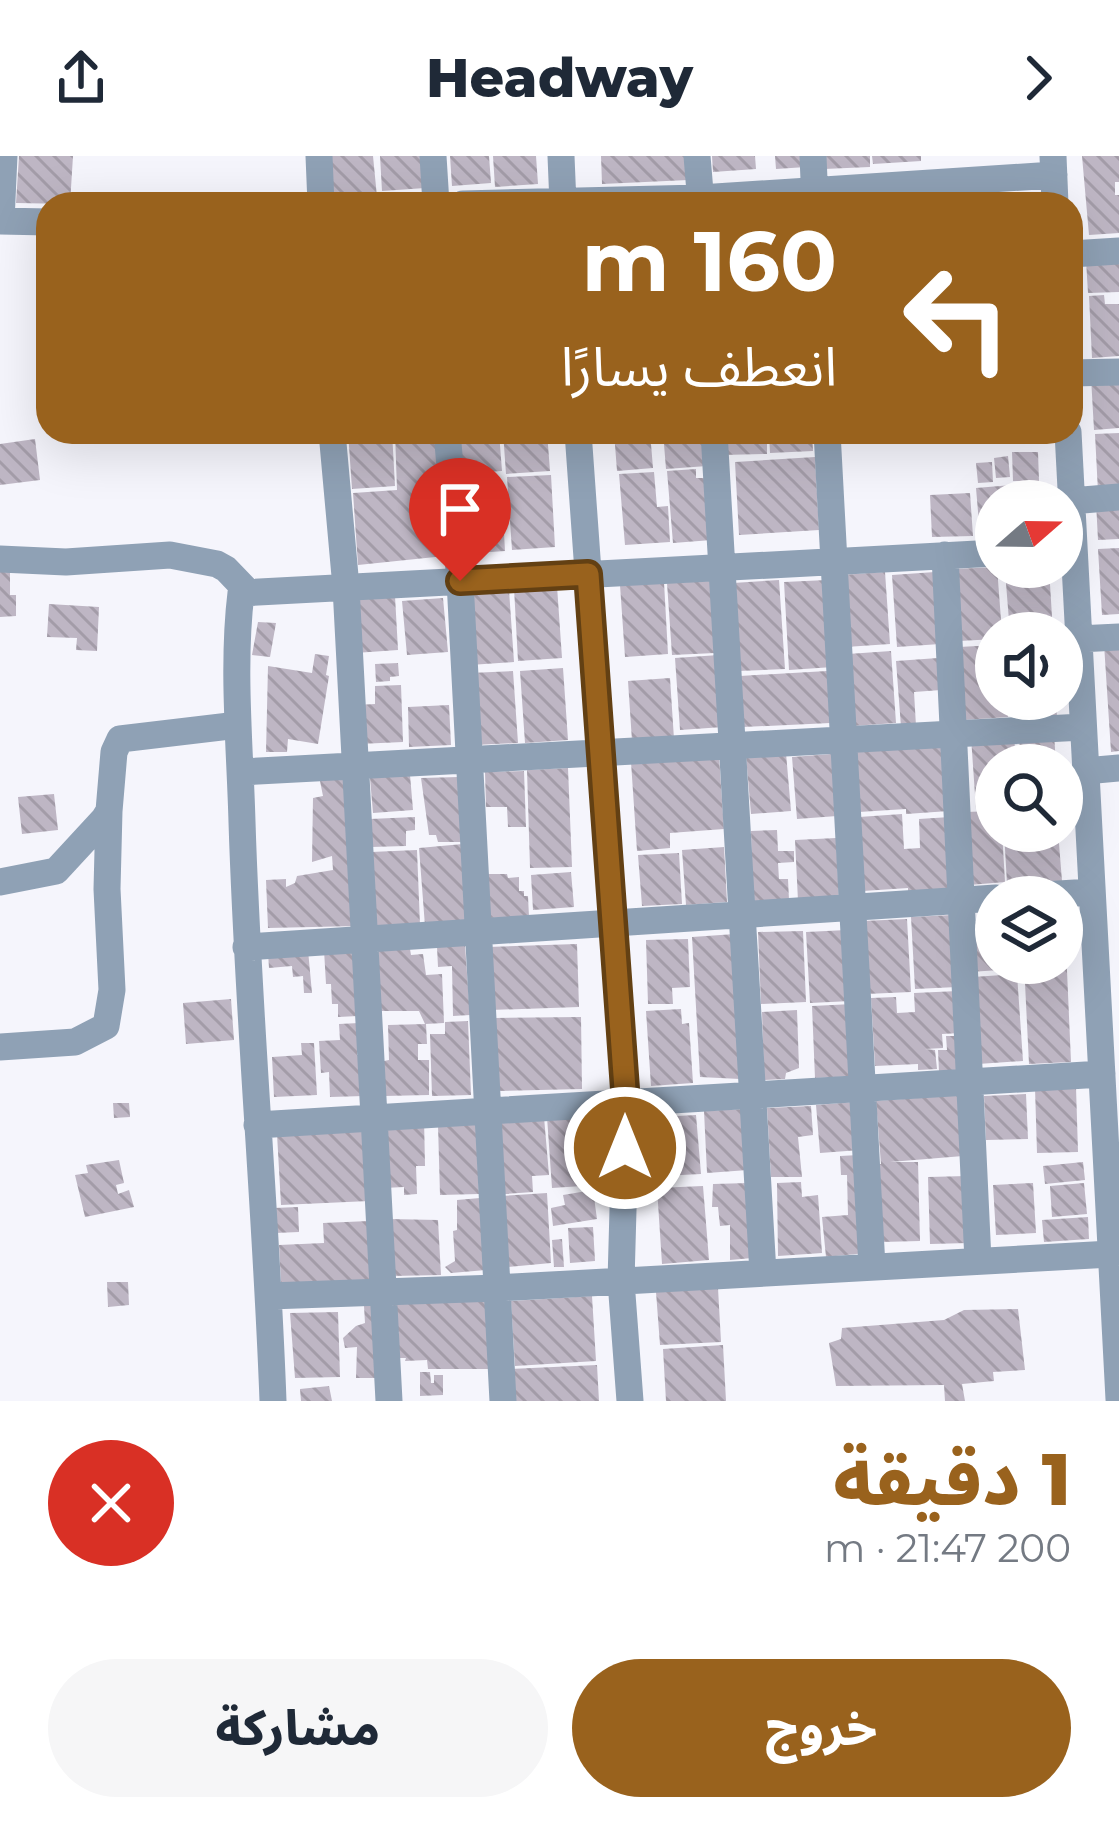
<!DOCTYPE html>
<html lang="ar">
<meta charset="utf-8">
<style>
body{margin:0;font-family:Montserrat,"Noto Sans Arabic",sans-serif;background:#f6f6f7;color:#1f2937;direction:rtl;height:100vh;display:flex;flex-direction:column;font-size:45px;white-space:nowrap}
*{box-sizing:border-box;margin:0}
p{font-size:39px;color:#747a83}
.icon{flex:none;width:66px;height:66px;fill:none;stroke:currentColor;stroke-width:2;stroke-linecap:round;stroke-linejoin:round}
.map{position:relative;height:1245px;overflow:hidden;direction:ltr}
.details{display:flex;flex-direction:column;background:#fff;flex:1}
.details>*{flex:none}
.banner{position:absolute;left:36px;top:36px;width:1047px;height:252px;border-radius:36px;box-shadow:0 12px 48px #0002;direction:rtl;background:#99621d;color:#fff;overflow:hidden}
.needle{width:78px;rotate:70deg}
.tools{position:absolute;left:975px;top:324px;display:grid;gap:24px}
.tools a{display:grid;place-items:center;width:108px;height:108px;border-radius:50%;background:#fff;box-shadow:0 12px 48px #0002;font-size:60px}
.pin{position:absolute;display:grid;place-items:center;width:102px;height:102px;color:#fff;margin:-123px -51px;border-radius:50% 50% 50% 0;rotate:-45deg;box-shadow:0 0 12px #0007}
.pin .icon{rotate:45deg}
.me{position:absolute;width:132px;margin:-66px;rotate:0deg;stroke-linejoin:round;filter:drop-shadow(0 0 9px #0008)}
.turn{display:flex;align-items:center;gap:42px;height:252px;padding:0 48px;font-size:54px}
.turn .icon{width:156px;height:156px;stroke-width:2.5}
.turn b{display:block;font-size:84px;line-height:102px}
.round{display:grid;place-items:center;flex:none;width:126px;height:126px;border-radius:63px;background:#f6f6f7}
.head{display:flex;align-items:center;justify-content:space-between;height:204px;padding:0 48px}
h1{font-size:72px;font-weight:800;line-height:90px;color:#99621d}
.action{display:flex;gap:24px;margin-top:auto;padding:24px 48px}
.action a{flex:1;height:138px;border-radius:72px;background:#99621d;color:#fff;font-size:48px;font-weight:800;line-height:138px;text-align:center}
.action a+a{background:#f6f6f7;color:#1f2937}
header{display:flex;justify-content:space-between;align-items:center;height:156px;padding:0 48px;background:#fff;font-size:54px;font-weight:800}
.map>svg:first-child{display:block}
.building{fill:url(#building-back-hatch)}
.lines{fill:none;stroke-linecap:round;stroke-linejoin:round}
.minor{stroke:#8fa1b5;stroke-width:27}
.route-casing{stroke:#634013;stroke-width:30}
.route{stroke:#99621d;stroke-width:21}
</style>
<header><svg class="icon" aria-label="forward" viewBox="0 0 24 24"><path d="M9 5l7 7-7 7"/></svg>Headway<svg class="icon" aria-label="share" viewBox="0 0 24 24"><path d="M12 15V3M7 8l5-5 5 5M5 13v7h14v-7"/></svg></header>
<div class="map">
<svg width="1119" height="1245" viewBox="0 0 1119 1245">
<defs>
<pattern id="building-back-hatch" width="6" height="6" patternUnits="userSpaceOnUse" patternTransform="scale(3)"><rect width="6" height="6" fill="#beb6c4"/><path d="M-1 5l2 2M0 0l6 6M5-1l2 2" fill="none" stroke="#a39ca8"/></pattern>
</defs>
<rect width="100%" height="100%" fill="#f5f5fc"/>
<path class="building" d="M19,0H73L70,48L16,47Z
M329,0H373L377,41L333,45Z
M380,0H422L425,32L382,35Z
M450,0H489L491,27L452,30Z
M493,0H536L538,28L495,31Z
M601,0H686L688,24L602,28Z
M712,0H755L756,13L713,16Z
M775,0H806V11L776,13Z
M824,0H870V11L824,13Z
M872,0H921V5L873,8Z
M1082,0H1119V26H1115V39H1119V77L1089,79Z
M1119,102V136L1088,137L1086,104Z
M1104,139L1105,148H1119V200L1092,202L1089,140Z
M1119,219V272L1094,274L1091,221Z
M348,276H392L395,330L352,333Z
M395,276H438L445,400L358,409L353,337L397,334Z
M456,276H499L502,315L459,318Z
M503,276H547L550,315L506,318Z
M614,276H650L653,312L617,315Z
M663,276H705L707,310L666,313Z
M722,276H767V298L722,299Z
M782,276H812L813,295L770,297L769,278Z
M1119,277V335L1098,336L1095,278Z
M35,283L40,324L0,329V288Z
M1012,296H1038L1039,325H1013Z
M1008,300L1010,321L996,322L994,302Z
M815,301L819,374L739,379L735,306Z
M992,306L993,326L978,327L976,307Z
M696,313V322H708L712,384L673,387L667,315Z
M654,316L657,351L668,350L670,386L625,389L619,318Z
M551,319L555,391L512,394L507,321Z
M501,323L505,395L462,398L457,326Z
M1024,328L1026,345H996V366L979,367L976,332Z
M970,337L973,380L932,381L930,339Z
M1119,345V383L1098,384L1096,346Z
M1119,392V458L1102,459L1098,393Z
M0,411H10V439H16V460L0,461Z
M997,411L1002,477H996V483L959,485L954,413Z
M1049,412L1053,477H1010L1005,415Z
M885,416L890,488L846,491L841,419Z
M935,416L940,488L897,491L892,419Z
M779,424L785,513L738,515L733,427Z
M827,424L833,511L789,514L784,426Z
M711,425L715,497L672,499L667,427Z
M664,426L668,498L625,501L620,429Z
M557,430L562,502L518,505L514,432Z
M509,434L514,506L470,509L466,437Z
M395,440L398,494L355,497L352,443Z
M443,442L448,496L407,499L402,445Z
M49,448L99,451L97,495L76,494L77,482L47,481Z
M258,466L276,467L270,501L252,499Z
M1119,487V595L1111,596L1104,488Z
M996,489V543H1006L1008,561L964,564L959,491Z
M891,495L896,567L852,570L848,498Z
M315,498L329,500L326,519L329,520L318,588L288,583L287,596H266L268,510L312,517Z
M719,499L723,571L680,574L675,502Z
M938,502L941,534L914,536L916,570L901,571L896,505Z
M398,507L399,520L390,521V525L376,526L375,508Z
M563,512L568,584L525,587L520,515Z
M513,515L518,587L474,589L470,517Z
M827,515L830,567L743,571L740,520Z
M670,522L674,583L632,585L628,525Z
M401,529L403,586L359,588L357,549L375,548V530Z
M1012,543H1056L1057,561L1014,564Z
M449,549L451,589L409,591L408,551Z
M1054,577L1056,609H1021L1019,580Z
M1014,578L1016,609H996V652L976,653L971,581Z
M944,582L949,655L906,658V653L859,656L854,591Z
M786,597L791,655L751,658L746,600Z
M832,598L837,660L797,663L792,601Z
M719,600L724,673L670,677V692L637,695L631,606Z
M568,612L572,711L530,712L527,614Z
M524,615L526,671H508L507,651H486L485,616Z
M410,619L413,654L373,657L370,622Z
M353,621L357,770L268,772L266,724L286,723V731L295,727L297,720L333,714L332,700L312,706L313,642L323,640L320,625Z
M459,621L462,686H438L436,679H429L421,622Z
M54,638L58,674L22,678L18,641Z
M996,655V675H1002L1005,726L969,729L965,656Z
M902,658L904,693L920,692L919,663L950,661L954,734L908,737V732L863,735L859,661Z
M415,661V674L406,675V690L371,691L370,663Z
M777,674L778,695H794V706L778,707L779,723H788L789,744L753,745L751,675Z
M1004,675H1058L1062,725L1007,728Z
M836,682L839,744L798,745L795,684Z
M463,688L469,767L425,770L419,692Z
M724,691L727,746L686,749L682,694Z
M417,694L420,769L375,770L371,696Z
M679,697L682,748L642,750L638,699Z
M571,716L574,751L533,754L531,719Z
M482,718H507L508,722L519,721V735H524V740H528L529,761L489,762Z
M953,759L957,831L915,833L911,761Z
M996,760V807H1013L1014,813L970,816L967,767L983,766V761Z
M907,763L911,836L866,838L863,765Z
M847,774L851,845L810,847L806,776Z
M803,775L806,846L761,848L758,776Z
M735,778L740,923L700,921L692,781Z
M688,783L690,831L672,832L673,848H648L646,784Z
M577,788L579,851L490,854L488,791Z
M465,789L470,859L453,860L452,810L438,811L437,791Z
M354,792L358,860L338,861V848H332L331,828H326L324,794Z
M1062,792H1066L1071,906L1029,908L1024,807H1062Z
M410,793L411,799L423,798L426,819L442,818L444,867L425,868L419,855H381L378,795Z
M308,794L312,837H304L303,820L293,821L292,810L269,812L268,797Z
M1017,818L1023,905L978,908L973,821Z
M958,835L960,877L942,878L943,892L925,893L935,894L937,913L918,914V908L875,910L871,842L896,841L897,857L915,856L914,837Z
M231,843L234,884L186,888L183,847Z
M853,848L857,920L815,922L812,850Z
M681,853L682,868L689,867L693,927L651,930L646,855Z
M797,854L799,912L786,917L785,923L764,924L762,856Z
M581,861L582,933L496,935L495,862Z
M468,865L471,939L432,940L430,878H445V866Z
M359,867L357,899H362L364,940L330,941L329,916L321,917L319,885L340,884L339,868Z
M426,868L427,888H418V904H429V939L384,940V905L389,904L388,869Z
M946,880H961L962,916H939L938,894H947Z
M301,887H314L317,939L274,941L272,901L302,899Z
M1076,931L1078,996L1037,997L1035,932Z
M1026,938L1028,983L986,984L984,940Z
M958,939L963,1000L890,1006H918L920,1085L881,1086L878,1008H881L876,945Z
M855,946L860,994L820,997L816,949Z
M113,947H129L130,961L114,962Z
M811,950L813,979L798,981L802,1021H771L767,952Z
M744,953L748,1014L707,1017L704,955Z
M592,958L597,1029L552,1032L547,961Z
M696,959L701,1018L662,1020L658,961Z
M544,961L549,1019L532,1020L533,1036L505,1038L499,964Z
M383,962H424L425,1010H416L417,1038L404,1039V1031L384,1032Z
M476,967L479,1038L440,1039L438,969Z
M365,974L369,1045L281,1049L277,978Z
M859,999L866,1097L826,1101L822,1061L848,1059L847,1019H841L840,1000Z
M119,1004L124,1027L116,1029L118,1038L129,1034L134,1051L85,1061L75,1019L88,1017L86,1009Z
M1083,1006L1085,1024L1045,1028L1043,1010Z
M967,1020L969,1087L930,1088L928,1021Z
M801,1026L802,1041L818,1039L822,1097L778,1100L777,1027Z
M749,1027L752,1102L730,1104V1069L720,1070L718,1051H712L713,1028Z
M1033,1027L1036,1077L996,1079L993,1029Z
M1084,1027L1087,1058L1052,1061L1050,1030Z
M703,1030L709,1104L662,1108L657,1032Z
M593,1034L597,1063L553,1070L551,1052L565,1049L563,1039Z
M547,1037L551,1107L507,1111L502,1040Z
M480,1042L486,1114L451,1117L445,1111L455,1105L453,1075L457,1074V1044Z
M298,1051L299,1076L275,1077L274,1052Z
M1088,1061L1089,1083L1044,1086L1042,1064Z
M388,1063L438,1064L441,1119L392,1120Z
M369,1065L372,1124L281,1127L279,1089L324,1087L323,1067Z
M593,1071L595,1105L570,1107L568,1072Z
M562,1083L564,1111H554L552,1084Z
M107,1126H128L129,1149L108,1151Z
M718,1132L721,1186L660,1189L656,1136Z
M393,1139L486,1143L489,1213H428L427,1204L405,1205L406,1202H399V1176L394,1177Z
M592,1140L596,1205L515,1210L511,1145Z
M378,1149L384,1222H356L357,1191L345,1192L343,1182L356,1170L365,1167L364,1150Z
M1018,1153L1025,1214L993,1216L994,1225L962,1228L965,1245H945L944,1229L836,1230L829,1187L841,1183L842,1172L944,1164L964,1154Z
M338,1156L340,1221L295,1222L290,1157Z
M723,1189L726,1245H666L663,1193Z
M597,1209L599,1245H512L510,1213Z
M420,1216H430L431,1227H434V1219H443V1239L420,1240Z
M329,1230L332,1245H301L300,1233Z"/>
<g class="lines">
<path class="minor" d="M319,0L321,48
M433,0L436,48
M561,0L563,48
M697,0L701,48
M813,0L815,48
M1053,0L1055,48
M463,48L700,42L1054,19
M0,65L48,66
M1,65L4,0
M1071,98L1119,95
M1071,217L1119,216
M332,276L346,431L389,1245
M447,276L460,425L503,1245
M578,276L626,947L621,1125L630,1245
M714,276L763,1117
M827,276L872,1111
M1068,276L1119,1243
M1071,345L1119,341
M945,399L978,1105
M0,403L66,406L170,399L217,408L226,413L248,436
M1078,483L1119,481
M1085,615L1119,612
M241,616L1083,571
M0,726L56,715L104,663L109,655L114,596L120,583L238,569
M1006,741L1092,736
M246,791L996,742
M0,891L75,886L106,870L112,834L107,733L109,655
M257,969L1102,918
M269,1140L497,1132L1111,1098
M273,1245C266,1052 248,860 242,666C240,592 232,510 241,437L996,397"/>
</g>
<g class="lines">
<defs>
<path id="route" d="M460,425L588,418L626,947L625,992"/>
</defs>
<use href="#route" class="route-casing"/>
<use href="#route" class="route"/>
</g>
</svg>
<div class="tools">
<a><svg class="needle" viewBox="-14 -14 28 28"><path d="M0-13l5 13h-10z" fill="#e53935"/><path d="M0 13l5-13h-10z" fill="#747a83"/></svg></a>
<a><svg class="icon" aria-label="sound" viewBox="0 0 24 24"><path d="M4 9h4l5-4v14l-5-4H4zM17 9q2 3 0 6"/></svg></a>
<a><svg class="icon" aria-label="search" viewBox="0 0 24 24"><circle cx="10" cy="10" r="6"/><path d="M15 15l6 6"/></svg></a>
<a><svg class="icon" aria-label="layers" viewBox="0 0 24 24"><path d="M12 4l9 5-9 5-9-5zM3 14l9 5 9-5"/></svg></a>
</div>
<div class="pin" style="left:460px;top:425px;background:#d93025"><svg class="icon" aria-label="arrive" viewBox="0 0 24 24"><path d="M6 21V4h12l-3 4 3 4H6"/></svg></div>
<svg class="me" style="left:625px;top:992px" viewBox="-20 -20 40 40"><circle r="17" fill="#99621d" stroke="#fff" stroke-width="3"/><path d="M0-11L8 9 0 5-8 9z" fill="#fff"/></svg>
<div class="banner">
<div class="turn"><svg class="icon" aria-label="left" viewBox="0 0 24 24"><path d="M17 20v-9H6M10 6l-5 5 5 5"/></svg><div><b>160 m</b>انعطف يسارًا</div></div>
</div>
</div>
<section class="details">
<div class="head"><div><h1>1 دقيقة</h1><p>200 m · 21:47</p></div><a class="round" style="background:#d93025;color:#fff"><svg class="icon" aria-label="close" viewBox="0 0 24 24"><path d="M6 6l12 12M18 6L6 18"/></svg></a></div>
<div class="action"><a>خروج</a><a>مشاركة</a></div>
</section>
